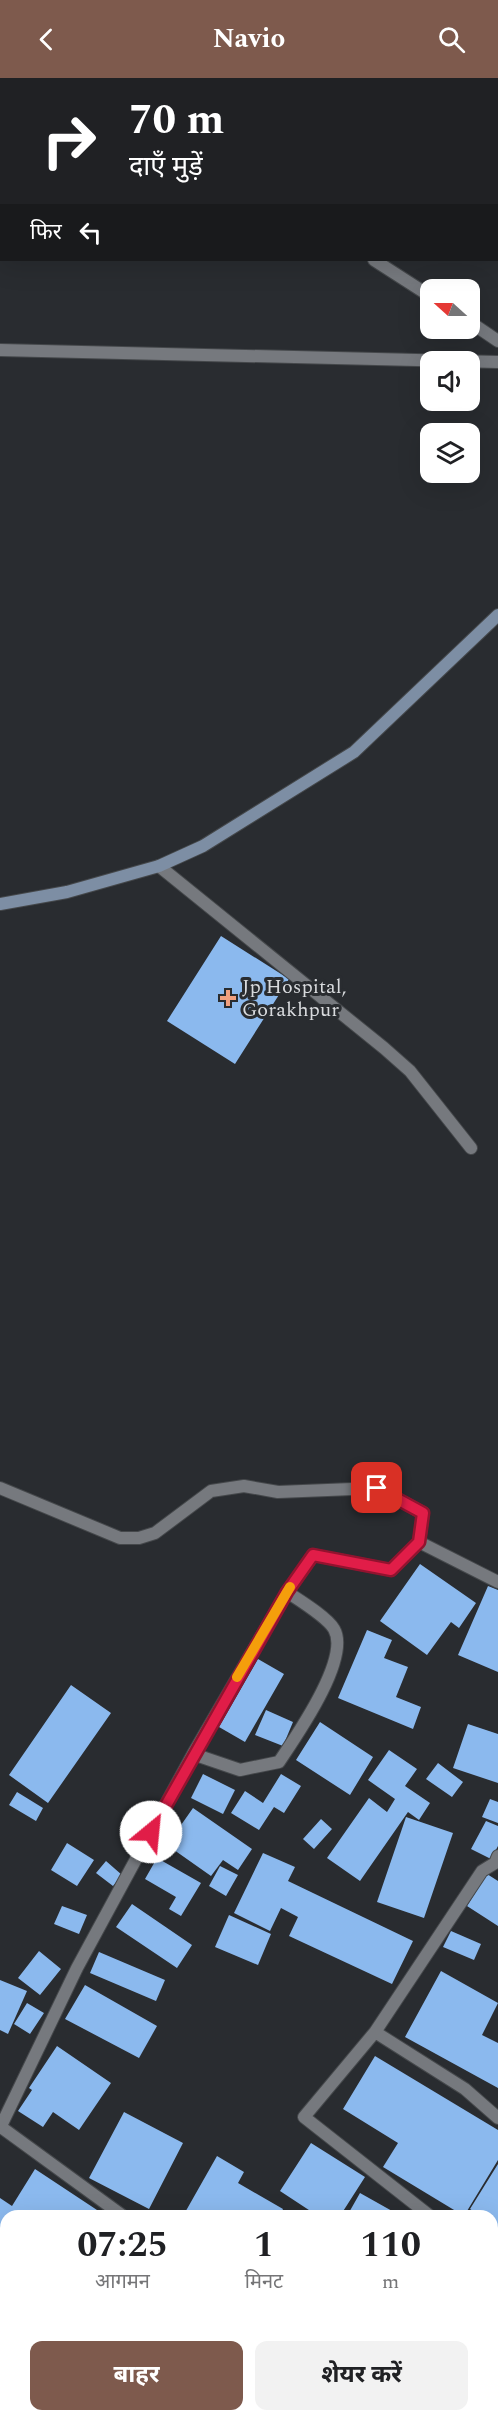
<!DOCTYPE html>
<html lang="hi">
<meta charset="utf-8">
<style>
body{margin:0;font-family:Spectral,"Noto Sans Devanagari",serif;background:#f2f2f2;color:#202124;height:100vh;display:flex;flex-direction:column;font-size:22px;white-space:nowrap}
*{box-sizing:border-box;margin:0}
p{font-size:20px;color:#757577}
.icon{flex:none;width:33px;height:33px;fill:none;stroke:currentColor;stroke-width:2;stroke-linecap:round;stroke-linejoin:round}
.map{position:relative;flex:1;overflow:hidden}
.drawer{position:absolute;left:0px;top:2132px;width:498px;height:212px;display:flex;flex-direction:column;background:#fff;border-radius:18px 18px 0 0;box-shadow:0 6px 24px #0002}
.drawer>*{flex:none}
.top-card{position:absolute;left:0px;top:0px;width:498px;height:183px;box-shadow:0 6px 24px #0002;background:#202124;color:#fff;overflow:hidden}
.needle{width:39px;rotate:291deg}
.controls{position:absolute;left:420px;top:201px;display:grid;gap:12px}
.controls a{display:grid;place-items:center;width:60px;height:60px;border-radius:12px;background:#fff;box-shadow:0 6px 24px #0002;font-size:30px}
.pin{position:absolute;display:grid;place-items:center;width:51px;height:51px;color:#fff;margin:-26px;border-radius:12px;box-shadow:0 3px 9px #0006}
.me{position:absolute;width:66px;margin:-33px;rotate:28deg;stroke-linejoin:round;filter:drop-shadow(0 0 4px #0008)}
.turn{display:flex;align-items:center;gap:21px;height:126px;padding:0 30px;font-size:27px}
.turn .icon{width:78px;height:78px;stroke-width:2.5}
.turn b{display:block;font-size:42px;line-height:51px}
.then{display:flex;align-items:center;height:57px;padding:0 30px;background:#0003;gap:12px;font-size:22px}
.eta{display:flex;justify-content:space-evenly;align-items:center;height:102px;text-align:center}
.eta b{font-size:36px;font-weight:700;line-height:42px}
.primary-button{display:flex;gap:12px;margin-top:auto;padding:12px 30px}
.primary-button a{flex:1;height:69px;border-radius:12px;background:#7e5a4d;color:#fff;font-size:24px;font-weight:700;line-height:69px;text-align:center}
.primary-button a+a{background:#f2f2f2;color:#202124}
header{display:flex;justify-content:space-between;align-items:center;height:78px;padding:0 30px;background:#7e5a4d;color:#fff;font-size:27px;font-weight:700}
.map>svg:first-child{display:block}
.building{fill:#8bb9ee}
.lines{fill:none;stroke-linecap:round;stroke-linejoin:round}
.lane-casing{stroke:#45484b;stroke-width:14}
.street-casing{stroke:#45484b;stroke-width:14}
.secondary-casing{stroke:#45484b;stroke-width:14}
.primary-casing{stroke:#45484b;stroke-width:17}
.lane{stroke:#76797e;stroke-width:12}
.street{stroke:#76797e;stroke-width:12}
.secondary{stroke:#7d8ea4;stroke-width:12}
.primary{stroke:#84a4ca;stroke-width:15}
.route-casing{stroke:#92132f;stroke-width:15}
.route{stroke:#e11d48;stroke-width:10}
.slow{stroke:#f59e0b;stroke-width:10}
.poi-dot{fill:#f2a07f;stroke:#292c30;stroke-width:2}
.labels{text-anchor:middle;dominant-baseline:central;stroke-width:6;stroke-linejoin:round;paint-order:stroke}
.poi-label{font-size:20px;fill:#d8dadd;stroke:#292c30;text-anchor:start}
</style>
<header><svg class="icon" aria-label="back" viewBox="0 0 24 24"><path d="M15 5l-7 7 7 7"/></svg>Navio<svg class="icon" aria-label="search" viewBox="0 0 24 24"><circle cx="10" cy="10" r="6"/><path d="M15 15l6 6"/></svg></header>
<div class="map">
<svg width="498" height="2342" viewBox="0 0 498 2342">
<rect width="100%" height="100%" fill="#292c30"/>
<path class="building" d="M221,858L289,901L235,986L167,943Z
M420,1486L476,1525L459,1550L451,1544L427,1577L380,1543Z
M488,1508L498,1512V1594L458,1577Z
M367,1552L392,1562L384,1580L408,1589L396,1619L421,1629L413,1651L338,1620Z
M258,1581L284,1596L245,1664L219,1649Z
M71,1607L111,1635L48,1725L9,1697Z
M266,1632L293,1644L283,1668L255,1657Z
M320,1644L373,1679L350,1717L296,1682Z
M468,1646L498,1656V1705L453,1690Z
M389,1672L417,1691L405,1708L430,1725L419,1742L408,1734L360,1803L327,1780L369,1720L387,1734L395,1721L368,1702Z
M438,1685L463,1704L452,1719L426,1701Z
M203,1696L235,1712L223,1736L191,1720Z
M281,1696L301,1708L284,1735L274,1729L259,1752L231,1735L245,1713L263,1725Z
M17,1714L43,1730L36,1743L9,1727Z
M490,1721L498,1724V1745L482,1739Z
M193,1730L252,1771L238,1792L223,1782L211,1798L167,1767Z
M406,1739L453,1755L424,1840L377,1824Z
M321,1741L332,1751L314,1771L303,1761Z
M486,1743L498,1748V1768L491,1781L471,1771Z
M67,1765L94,1782L77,1808L51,1792Z
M263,1775L295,1789L288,1803L413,1863L392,1906L289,1858L298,1839L281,1830L270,1853L234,1835Z
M157,1780L201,1805L181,1838L169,1831L176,1819L145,1801Z
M106,1783L122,1797L113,1808L96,1795Z
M220,1788L238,1797L226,1818L209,1808Z
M487,1796L498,1803V1848L467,1828Z
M132,1826L192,1867L177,1890L116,1849Z
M62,1828L87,1837L79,1856L54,1846Z
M229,1837L271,1856L258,1887L215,1869Z
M451,1853L481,1866L474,1882L443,1869Z
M39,1873L61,1891L40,1917L18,1900Z
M99,1874L165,1902L156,1923L90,1895Z
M441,1893L498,1925L482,1957L498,1965V2010L405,1959Z
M0,1902L27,1913L8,1956L0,1952Z
M85,1907L157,1948L139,1980L65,1941Z
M27,1925L44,1935L30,1956L14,1946Z
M57,1968L111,2005L79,2052L53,2034L43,2049L18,2033L32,2012L29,2010Z
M375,1978L498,2052V2082L464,2138L383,2089L398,2065L343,2031Z
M124,2034L183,2065L149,2131L89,2100Z
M311,2065L365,2099L340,2138H318L280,2113Z
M217,2078L244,2094L238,2105L283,2131L280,2138H183Z
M498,2086V2182L492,2178V2138H480L470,2131Z
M35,2091L97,2132L94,2138H6V2212L0,2208V2120L12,2128Z
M360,2115L401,2138H347Z
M492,2215L498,2218V2269L492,2267Z
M498,2284V2335L494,2342H469L471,2337H492V2296Z
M184,2337H217L224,2342H180Z
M263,2337H301L298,2342H272Z
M328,2337H373L370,2342H325Z
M414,2337H444L441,2342H411Z"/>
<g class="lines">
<defs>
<path id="lane" d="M156,0L158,2
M374,182L430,218
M470,244L498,263
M0,272L498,284"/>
<path id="street" d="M477,2L478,0
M159,788L384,970L410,993L471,1070
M0,1410L120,1460H139L155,1455L211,1413L244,1408L278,1414L377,1410L423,1435L419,1464
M193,1676L240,1692L279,1684C297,1657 351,1580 334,1551C327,1539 299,1522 287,1514
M375,1954L465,2011L498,2040
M1,2049L123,2138
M0,2050L77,1890L193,1676L287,1514L313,1477L391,1492L419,1464L498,1504
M430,2138L304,2039L375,1954L482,1793L495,1785L498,1778
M492,2189L498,2195"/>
<path id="secondary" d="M0,826L67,814L159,788L203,768L354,674L498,537
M0,2240L6,2245
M94,2337L98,2342"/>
<path id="primary" d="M387,0L389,2
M443,0L444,2
M496,56L498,57
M496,123L498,125"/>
</defs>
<use href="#lane" class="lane-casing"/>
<use href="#street" class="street-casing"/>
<use href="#secondary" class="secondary-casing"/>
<use href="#primary" class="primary-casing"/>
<use href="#lane" class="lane"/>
<use href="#street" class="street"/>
<use href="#secondary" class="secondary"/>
<use href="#primary" class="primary"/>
</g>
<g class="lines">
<defs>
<path id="route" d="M151,1754L287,1514L313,1477L391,1492L419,1464L423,1435L377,1410"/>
</defs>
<use href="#route" class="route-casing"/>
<use href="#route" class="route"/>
<path class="slow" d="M237,1599L290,1509"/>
</g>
<path class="poi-dot" d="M225 911h6v6h6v6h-6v6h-6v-6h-6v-6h6z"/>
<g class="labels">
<g class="poi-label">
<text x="242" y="909">Jp Hospital,<tspan x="242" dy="23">Gorakhpur</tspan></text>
</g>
</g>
</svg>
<div class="controls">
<a><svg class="needle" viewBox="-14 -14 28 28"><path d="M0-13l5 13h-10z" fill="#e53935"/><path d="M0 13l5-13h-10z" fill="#757577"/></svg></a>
<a><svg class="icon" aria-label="sound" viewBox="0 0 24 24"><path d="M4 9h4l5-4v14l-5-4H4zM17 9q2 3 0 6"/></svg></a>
<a><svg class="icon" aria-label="layers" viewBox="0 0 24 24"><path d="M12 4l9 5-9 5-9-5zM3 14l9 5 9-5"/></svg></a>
</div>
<div class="pin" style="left:377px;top:1410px;background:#d93025"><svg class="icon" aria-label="arrive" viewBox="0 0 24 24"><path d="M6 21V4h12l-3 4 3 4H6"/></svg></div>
<svg class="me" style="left:151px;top:1754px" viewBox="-20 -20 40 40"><circle r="19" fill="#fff"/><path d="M0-13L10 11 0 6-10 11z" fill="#e11d48"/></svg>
<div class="top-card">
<div class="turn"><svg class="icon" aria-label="right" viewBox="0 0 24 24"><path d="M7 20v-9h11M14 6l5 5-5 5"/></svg><div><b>70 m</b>दाएँ मुड़ें</div></div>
<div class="then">फिर<svg class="icon" aria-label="left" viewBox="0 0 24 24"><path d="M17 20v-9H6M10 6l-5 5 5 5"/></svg></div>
</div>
<section class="drawer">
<div class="eta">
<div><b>07:25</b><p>आगमन</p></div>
<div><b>1</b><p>मिनट</p></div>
<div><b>110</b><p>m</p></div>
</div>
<div class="primary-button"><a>बाहर</a><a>शेयर करें</a></div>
</section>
</div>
